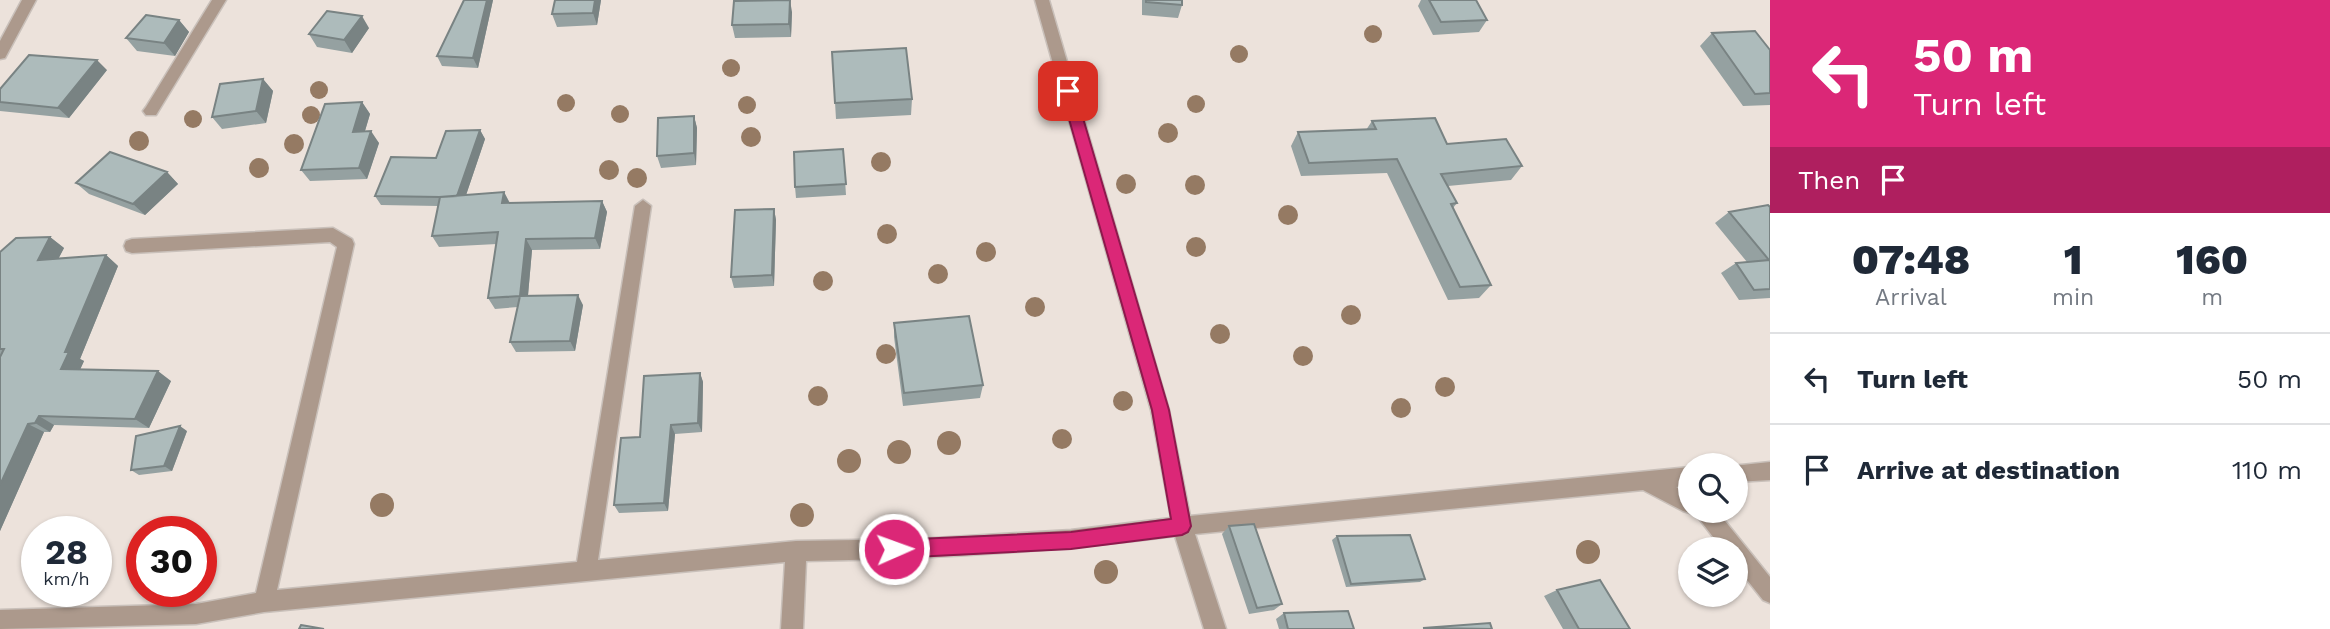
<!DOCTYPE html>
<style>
body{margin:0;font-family:"Work Sans",sans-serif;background:#f2f2f3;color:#1f2937;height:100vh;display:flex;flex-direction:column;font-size:26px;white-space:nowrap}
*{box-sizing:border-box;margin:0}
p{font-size:23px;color:#747a83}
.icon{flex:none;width:38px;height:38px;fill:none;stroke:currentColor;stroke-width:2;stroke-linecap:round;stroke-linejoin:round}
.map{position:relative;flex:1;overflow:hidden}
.sheet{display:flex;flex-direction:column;background:#fff;width:560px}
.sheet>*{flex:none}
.top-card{background:#db2777;color:#fff;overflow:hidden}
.buttons{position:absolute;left:1678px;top:453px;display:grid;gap:14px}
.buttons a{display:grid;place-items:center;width:70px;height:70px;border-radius:50%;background:#fff;box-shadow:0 2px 5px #0004;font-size:35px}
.speed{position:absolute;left:21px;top:516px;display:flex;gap:14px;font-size:35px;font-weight:700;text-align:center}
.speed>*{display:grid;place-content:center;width:91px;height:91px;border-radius:50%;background:#fff;box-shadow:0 2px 5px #0004;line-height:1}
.speed small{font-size:18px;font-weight:400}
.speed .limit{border:10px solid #d22;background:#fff;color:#111}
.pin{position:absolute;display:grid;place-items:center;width:60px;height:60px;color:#fff;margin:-30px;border-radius:14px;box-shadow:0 4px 10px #0006}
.me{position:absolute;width:77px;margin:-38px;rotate:88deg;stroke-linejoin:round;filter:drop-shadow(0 0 5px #0008)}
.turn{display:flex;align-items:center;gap:24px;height:147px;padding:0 28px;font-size:32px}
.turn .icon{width:91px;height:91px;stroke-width:2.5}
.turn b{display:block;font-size:49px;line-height:60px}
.then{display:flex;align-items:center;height:66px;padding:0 28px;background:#0003;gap:14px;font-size:26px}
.eta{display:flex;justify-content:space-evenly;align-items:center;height:119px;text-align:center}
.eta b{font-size:42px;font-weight:800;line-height:49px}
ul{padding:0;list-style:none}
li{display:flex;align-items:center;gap:21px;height:91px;padding:0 28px;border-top:2px solid #e0e1e3}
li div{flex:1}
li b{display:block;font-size:26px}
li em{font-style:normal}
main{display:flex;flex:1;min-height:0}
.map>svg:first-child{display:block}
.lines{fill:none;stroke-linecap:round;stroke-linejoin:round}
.street-casing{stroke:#c9c0ba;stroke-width:3}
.street{fill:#ac998c;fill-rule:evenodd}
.tree{fill:#957a63}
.wall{fill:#95a1a1}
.shaded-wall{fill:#798383}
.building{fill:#adbbbb;stroke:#798383;stroke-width:2}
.route{fill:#db2777;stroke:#8e194d;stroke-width:2}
</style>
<main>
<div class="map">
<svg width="1770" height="629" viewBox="0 0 1770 629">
<rect width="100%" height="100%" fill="#ece2db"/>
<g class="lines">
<defs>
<path id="street" d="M22,0H36L5,58L0,59V41Z
M212,0H226L156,115H146L143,111L146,107Z
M1035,0H1049L1169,410L1190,516L1690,467V485L1676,487L1690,494V511H1717L1770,577V603L1763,600L1736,566V550H1723L1694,512L1690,513L1683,511L1643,490L1195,534L1226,629H1204L1175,536C1052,552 930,559 806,561L803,629H781L785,562L264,612L196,624L0,629V610L196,604L256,593L337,247L330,242L132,253L126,251L124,246L126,241L132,239L333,228L352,239L354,244L277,590L577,562L635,206L643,200L651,206L598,560L796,541L918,539L1071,530L1171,518L1151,410Z
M1770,462V480L1736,482V466H1732Z"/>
</defs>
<use href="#street" class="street-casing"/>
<use href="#street" class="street"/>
</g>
<g class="tree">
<circle cx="1373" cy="34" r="9"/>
<circle cx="1239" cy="54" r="9"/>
<circle cx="731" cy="68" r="9"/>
<circle cx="319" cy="90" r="9"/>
<circle cx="566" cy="103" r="9"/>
<circle cx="1196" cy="104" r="9"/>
<circle cx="747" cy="105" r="9"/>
<circle cx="620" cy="114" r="9"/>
<circle cx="311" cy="115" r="9"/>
<circle cx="193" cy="119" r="9"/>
<circle cx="1168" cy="133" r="10"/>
<circle cx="751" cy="137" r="10"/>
<circle cx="139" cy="141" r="10"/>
<circle cx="294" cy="144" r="10"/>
<circle cx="881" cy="162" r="10"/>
<circle cx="259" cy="168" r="10"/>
<circle cx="609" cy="170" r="10"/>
<circle cx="637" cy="178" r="10"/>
<circle cx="1126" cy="184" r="10"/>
<circle cx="1195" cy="185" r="10"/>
<circle cx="1288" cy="215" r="10"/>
<circle cx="887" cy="234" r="10"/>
<circle cx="1196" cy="247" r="10"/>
<circle cx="986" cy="252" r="10"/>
<circle cx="938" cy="274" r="10"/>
<circle cx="823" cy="281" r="10"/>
<circle cx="1035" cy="307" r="10"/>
<circle cx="1351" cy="315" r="10"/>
<circle cx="1220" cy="334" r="10"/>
<circle cx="886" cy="354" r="10"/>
<circle cx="1303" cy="356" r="10"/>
<circle cx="1445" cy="387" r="10"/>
<circle cx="818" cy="396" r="10"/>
<circle cx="1123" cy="401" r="10"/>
<circle cx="1401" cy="408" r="10"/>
<circle cx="1062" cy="439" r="10"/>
<circle cx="949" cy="443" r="12"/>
<circle cx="899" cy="452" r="12"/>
<circle cx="849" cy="461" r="12"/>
<circle cx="382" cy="505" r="12"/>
<circle cx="802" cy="515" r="12"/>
<circle cx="1588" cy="552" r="12"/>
<circle cx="1106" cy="572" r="12"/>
</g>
<path class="wall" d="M464,0H493L478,68L442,66L437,56Z
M555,0H601L597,25L557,27L552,14Z
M1142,0H1182V5L1178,18L1142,15Z
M1421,0H1476L1487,20L1479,32L1433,35L1418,6Z
M792,12L791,37L735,38L732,25Z
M179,20L189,32L175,56L137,51L126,38Z
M369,28L352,53L317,47L309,34Z
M1712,33L1770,50V105L1743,106L1700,46Z
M832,52L912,99L911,115L836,119Z
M107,70L69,118L0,111V89Z
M263,79L273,91L266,123L222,129L212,117Z
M362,102L370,114L365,131L379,143L367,179L310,181L301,170Z
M694,116L697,128L696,165L661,168L657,156Z
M1372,121L1522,166L1511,180L1448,186L1457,203L1453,208L1491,285L1479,298L1448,300L1387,173L1301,176L1291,146L1298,132L1366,130Z
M480,130L485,139L466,195L504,192L510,203L602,201L607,212L600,249L532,250L528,296L583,305L575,351L516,352L510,342L518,307L495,309L488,298L497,244L439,247L432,236L438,206L381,205L375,196L436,158Z
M843,149L846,195L796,198L795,187Z
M167,172L178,184L145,215L89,194L76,183Z
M1770,207V298L1739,300L1721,273L1736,263L1747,262L1715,223L1729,212Z
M774,209L776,220L774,286L734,288L731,277Z
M50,237L64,248L58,259L106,255L118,266L80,359L84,361L80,369L171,381L149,428L54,425L50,432H44L0,531V252Z
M894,323L983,385L980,398L903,406L894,337Z
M700,373L703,382L702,432L675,434L668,511L619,513L614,505L640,437Z
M187,431L172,471L139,475L131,470Z
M1229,526L1282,604L1274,610L1249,614L1222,534Z
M1337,536L1425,579L1420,582L1346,587L1332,540Z
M1557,590L1630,629H1563L1544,596Z
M1284,613L1354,629H1279L1276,619Z"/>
<path class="shaded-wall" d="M487,0H493L478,68L473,58Z
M595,0H601L597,25L593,13Z
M790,0L792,12L791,37L789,24Z
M362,16L369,28L352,53L344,40Z
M179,20L189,32L175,56L164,43Z
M97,60L107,70L69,118L58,108Z
M263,79L273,91L266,123L256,111Z
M362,102L370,114L361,144L353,132Z
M694,116L697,128L696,165L694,153Z
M480,130L485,139L462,207L456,198Z
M371,131L379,143L367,179L359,168Z
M167,172L178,184L145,215L133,204Z
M504,192L510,204L502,203Z
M602,201L607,212L600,249L595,238Z
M774,209L776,220L774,286L772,275Z
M50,237L64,248L52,271L38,260Z
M526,239L532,250L527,306L520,296Z
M106,255L118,266L80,359L84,361L76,379L61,369L65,352Z
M578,295L583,305L575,351L570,341Z
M158,371L171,381L149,428L135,419Z
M700,373L703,382L702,432L698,423Z
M39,416L54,425L50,432L35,423Z
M28,424L44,432L0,531V485Z
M671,425L675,434L668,511L664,503Z
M180,426L187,431L172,471L164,466Z"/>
<path class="building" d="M464,0H487L473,58L437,56Z
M555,0H595L593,13L552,14Z
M790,0L789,24L732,25L734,1Z
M1146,0H1182V5L1146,2Z
M1429,0H1476L1487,20L1441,22Z
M327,11L362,16L344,40L309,34Z
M146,15L179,20L164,43L126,38Z
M1755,31L1770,50V93L1755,94L1712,33Z
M906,48L912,99L835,103L832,52Z
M29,55L97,60L58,108L0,102V89Z
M263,79L256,111L212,117L220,84Z
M362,102L353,132L371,131L359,168L301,170L325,104Z
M694,116V153L657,156L658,118Z
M1435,118L1447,144L1506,139L1522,166L1441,174L1457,203L1451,204L1491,285L1460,287L1397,159L1309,163L1298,132L1376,129L1372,121Z
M480,130L457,196L440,197L375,196L391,157L436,158L446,131Z
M843,149L846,184L795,187L794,152Z
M110,152L167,172L133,204L76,183Z
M504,192L502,203L602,201L595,238L526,239L520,296L488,298L498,232L432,236L440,197Z
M1768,205L1770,207V289L1754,290L1736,263L1769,260L1729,212Z
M774,209L772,275L731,277L735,210Z
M50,237L38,260L106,255L65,352H69L61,369L158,371L135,419L39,416L35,423L28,424L0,485V357L4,349H0V252L16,238Z
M578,295L570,341L510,342L520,296Z
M969,316L983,385L904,393L894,323Z
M700,373L698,423L671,425L664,503L614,505L621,438L640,437L644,376Z
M180,426L164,466L131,470L136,436Z
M1254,524L1282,604L1257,608L1229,526Z
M1410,535L1425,579L1351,584L1337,536Z
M1600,580L1630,629H1579L1557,590Z
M1348,611L1354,629H1288L1284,613Z
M1490,623L1492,629L1423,628Z
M301,625L324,629H299Z"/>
<path class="route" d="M1068,86L1075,91L1169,410L1191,526L1188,532L1182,535L1071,549L894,558L887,556L884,549L887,543L894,540L1071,532L1171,519L1152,410L1061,91Z"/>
</svg>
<div class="buttons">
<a><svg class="icon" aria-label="search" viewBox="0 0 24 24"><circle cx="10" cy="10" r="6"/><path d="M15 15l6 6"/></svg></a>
<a><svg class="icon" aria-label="layers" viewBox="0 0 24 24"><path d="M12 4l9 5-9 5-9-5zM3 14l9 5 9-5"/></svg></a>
</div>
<div class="speed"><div>28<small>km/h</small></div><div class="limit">30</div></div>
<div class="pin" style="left:1068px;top:91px;background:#d93025"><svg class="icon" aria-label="arrive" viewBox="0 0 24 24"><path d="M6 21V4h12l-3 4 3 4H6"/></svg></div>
<svg class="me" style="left:894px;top:549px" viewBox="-20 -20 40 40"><circle r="17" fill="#db2777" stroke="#fff" stroke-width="3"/><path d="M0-11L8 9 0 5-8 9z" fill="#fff"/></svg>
</div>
<section class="sheet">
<div class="top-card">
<div class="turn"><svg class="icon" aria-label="left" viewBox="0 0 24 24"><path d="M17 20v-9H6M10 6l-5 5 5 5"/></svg><div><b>50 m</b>Turn left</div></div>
<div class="then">Then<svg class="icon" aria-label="arrive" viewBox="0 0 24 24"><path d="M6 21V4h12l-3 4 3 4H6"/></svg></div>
</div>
<div class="eta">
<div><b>07:48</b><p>Arrival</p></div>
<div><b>1</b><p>min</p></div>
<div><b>160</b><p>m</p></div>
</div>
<ul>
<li><svg class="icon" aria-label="left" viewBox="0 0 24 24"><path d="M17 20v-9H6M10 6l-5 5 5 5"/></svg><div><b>Turn left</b></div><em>50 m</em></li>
<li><svg class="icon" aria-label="arrive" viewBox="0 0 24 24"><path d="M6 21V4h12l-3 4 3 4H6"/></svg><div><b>Arrive at destination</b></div><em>110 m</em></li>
</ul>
</section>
</main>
